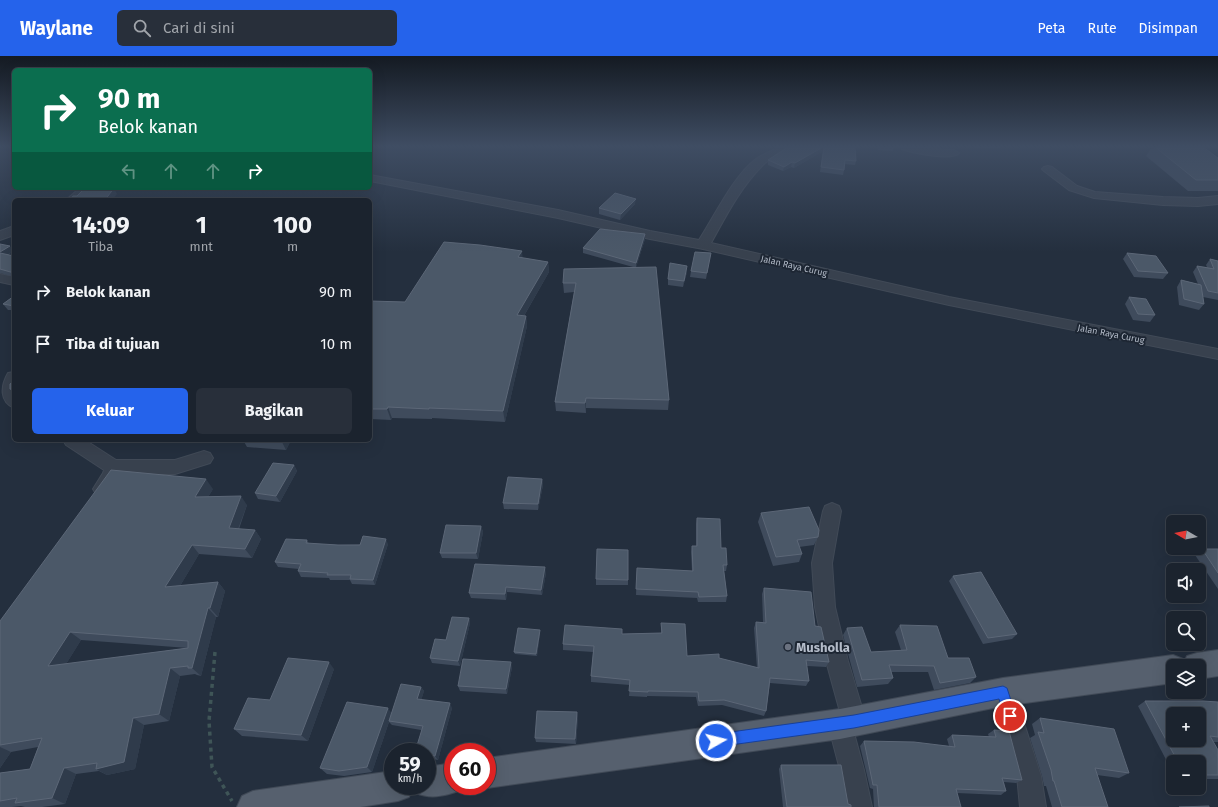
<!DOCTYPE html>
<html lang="id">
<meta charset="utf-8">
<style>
body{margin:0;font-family:"Fira Sans",sans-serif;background:#282f3a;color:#f1f3f6;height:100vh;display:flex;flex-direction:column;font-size:15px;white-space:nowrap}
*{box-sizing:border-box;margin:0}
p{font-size:13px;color:#a0a4aa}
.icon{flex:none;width:22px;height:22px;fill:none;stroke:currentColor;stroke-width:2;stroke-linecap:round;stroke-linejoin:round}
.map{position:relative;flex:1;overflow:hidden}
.panel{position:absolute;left:12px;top:142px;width:360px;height:244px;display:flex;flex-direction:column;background:#1b232e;border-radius:6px;box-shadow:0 4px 16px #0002,0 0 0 1px #39404a}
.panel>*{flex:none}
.banner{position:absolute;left:12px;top:12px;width:360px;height:122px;border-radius:6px;box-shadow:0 4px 16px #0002,0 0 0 1px #39404a;background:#0b6e4f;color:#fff;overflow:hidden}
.needle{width:26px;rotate:279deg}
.tools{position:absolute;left:1166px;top:459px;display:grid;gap:8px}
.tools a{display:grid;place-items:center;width:40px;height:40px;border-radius:6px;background:#1b232e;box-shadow:0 4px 16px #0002,0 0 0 1px #39404a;font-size:20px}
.speed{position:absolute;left:384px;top:687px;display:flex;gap:8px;font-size:20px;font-weight:700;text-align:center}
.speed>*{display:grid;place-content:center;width:52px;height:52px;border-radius:50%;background:#1b232e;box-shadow:0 4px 16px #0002,0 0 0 1px #39404a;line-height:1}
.speed small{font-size:10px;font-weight:400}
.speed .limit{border:6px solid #d22;background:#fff;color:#111}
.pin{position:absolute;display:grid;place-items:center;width:34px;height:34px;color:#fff;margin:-17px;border:2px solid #fff;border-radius:50%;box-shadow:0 1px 4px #0007}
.me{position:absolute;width:44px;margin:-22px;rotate:82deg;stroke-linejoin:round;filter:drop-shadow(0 0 3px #0008)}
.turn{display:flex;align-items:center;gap:14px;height:84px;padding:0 20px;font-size:18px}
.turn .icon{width:52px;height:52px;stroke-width:2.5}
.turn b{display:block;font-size:28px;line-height:34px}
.lanes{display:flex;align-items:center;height:38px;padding:0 20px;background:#0003;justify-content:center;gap:20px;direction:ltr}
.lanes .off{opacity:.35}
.eta{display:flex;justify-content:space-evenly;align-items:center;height:68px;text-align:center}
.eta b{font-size:24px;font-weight:700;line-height:28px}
.primary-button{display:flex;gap:8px;margin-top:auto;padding:8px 20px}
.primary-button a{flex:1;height:46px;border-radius:6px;background:#2563eb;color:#fff;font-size:16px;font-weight:700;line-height:46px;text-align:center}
.primary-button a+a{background:#282f3a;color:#f1f3f6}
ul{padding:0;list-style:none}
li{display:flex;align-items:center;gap:12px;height:52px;padding:0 20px}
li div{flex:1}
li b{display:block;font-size:15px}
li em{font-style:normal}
header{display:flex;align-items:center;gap:24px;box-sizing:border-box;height:56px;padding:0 20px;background:#2563eb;color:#fff}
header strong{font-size:19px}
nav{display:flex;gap:22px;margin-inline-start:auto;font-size:14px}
.search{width:280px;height:36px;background:#282f3a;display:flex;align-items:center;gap:10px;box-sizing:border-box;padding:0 14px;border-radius:6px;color:#a0a4aa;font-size:15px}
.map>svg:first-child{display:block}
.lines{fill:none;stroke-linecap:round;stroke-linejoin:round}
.minor-casing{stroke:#414a57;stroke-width:2}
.major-casing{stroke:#414a57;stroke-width:2}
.path{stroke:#3f5557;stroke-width:3.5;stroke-dasharray:4 4;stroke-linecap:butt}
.minor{fill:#38414e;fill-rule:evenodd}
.major{fill:#56606e;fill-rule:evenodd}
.wall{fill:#3f4b5c;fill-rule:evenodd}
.shaded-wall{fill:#2f3b4b}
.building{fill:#4b5868;stroke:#5c6777;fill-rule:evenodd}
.route{fill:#2563eb;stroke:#184099}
.worship-dot{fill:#6b7280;stroke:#1d2633;stroke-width:1.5}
.labels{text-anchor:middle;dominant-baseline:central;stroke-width:4;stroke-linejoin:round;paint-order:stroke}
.far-street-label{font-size:9px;fill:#b4bcc9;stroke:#1d2633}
.near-poi-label{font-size:13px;font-weight:bold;fill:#b4bcc9;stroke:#1d2633;text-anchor:start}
</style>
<header>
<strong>Waylane</strong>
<div class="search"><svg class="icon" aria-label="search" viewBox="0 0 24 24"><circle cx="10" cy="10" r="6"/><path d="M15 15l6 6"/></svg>Cari di sini</div>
<nav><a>Peta</a><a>Rute</a><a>Disimpan</a></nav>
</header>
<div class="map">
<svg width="1218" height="751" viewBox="0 0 1218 751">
<rect width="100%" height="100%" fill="#242f3e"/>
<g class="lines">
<defs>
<path id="minor" d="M778,91H789C782,101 769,101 762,110C740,132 726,160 711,187L949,241L1218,293V303L949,249L703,193L650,183L558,162L370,125V119L558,154L650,175L699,184C714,161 734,119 756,103C763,98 771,96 778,91Z
M901,91L954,94L959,97C952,105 913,97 902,93Z
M1048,110L1052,111L1077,130L1095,136L1163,141L1198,142L1218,140V148L1198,150L1163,149L1094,142L1069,134L1044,115L1042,113L1044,111Z
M80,132H93L79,144H66Z
M14,170V179L0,184V175Z
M0,218L14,221V229L0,226Z
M14,316V352C0,346 0,331 8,317Z
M63,384H85L116,404H175L204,395L210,397L213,402L210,407L175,418H121C116,430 110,443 96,438L93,433L103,417L104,414L66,389Z
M832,447L839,450L841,455L832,507L835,551L848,605L866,665L862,673L854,677L864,714L872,751H846L840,714L828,668L832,660L840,656L826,605L815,551L812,507L823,455L825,450Z
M1003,625L1011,628L1014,636L1041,720L1046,751H1020L1017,720L992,636L995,628Z"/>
<path id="major" d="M1218,594V620L1199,623V610H1173V627L1003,650L840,683L487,732L481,730H487V702L840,653L1003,622L1173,599L1183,603L1184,607L1187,600L1197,597Z
M453,707V730H465L464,733C448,739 432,744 416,737L413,730L409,741L398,745L360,751H237L242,740L253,735L393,715V730H427V711Z"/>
</defs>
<use href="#minor" class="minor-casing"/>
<use href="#major" class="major-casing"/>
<path class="path" d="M215,596L209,665L212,711L232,745"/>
<use href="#minor" class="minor"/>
<use href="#major" class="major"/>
</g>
<path class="wall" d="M788,91H849L856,105L855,109L844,108V114L843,119L820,116L823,95L794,112L791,111L783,115L768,109V104Z
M877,91H894L893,95L878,94Z
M968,91H1001V92Z
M1152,91H1203L1218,102V135H1188L1146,100Z
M635,148L620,164L599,158V152Z
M645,183L636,211L669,344L668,354L586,352V357L556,355L555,346L574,236L564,237L563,227L633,211L583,197V192Z
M0,188L14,195L8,199L14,200V221L0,217Z
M711,197L706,223L690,221L691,215Z
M1127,197L1168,217L1163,223L1134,221L1123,203Z
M522,202L548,206L549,216L524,260H526L527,270L505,366L432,362V363L392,362L391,364L370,363V245L405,246Z
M1210,203L1218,205V244L1203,241L1204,248L1199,254L1179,249L1177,231L1181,224L1198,228L1193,216L1197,210L1207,211L1206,209Z
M687,216L683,231L668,229V223Z
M14,240V254H8L3,248Z
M1129,241L1155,259L1150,266L1133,264L1125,248Z
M14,325V337L10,333Z
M243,384H291L286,394L247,391Z
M294,409L297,415L280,446L258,443L255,437Z
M542,423L543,429L538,454L504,453L503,447Z
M213,433L208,441L247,449L239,473L255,474L261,483L252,502L199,498L180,530L218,526L225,535L218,561H216L201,620L197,619L195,618L180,620L169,665L144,669L135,713L107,719L99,715L76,718L65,748L42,751H25L21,750L12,751H0V717L30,713L38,691L11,696L0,712V565ZM81,584L188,592L66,608Z
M761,457L818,481L814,489L799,491L802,498L799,506L773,510L758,466Z
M697,462L721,492L727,509L726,515H724L727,540L726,546H698L697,542L636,539L637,512L692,515L691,496L692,490H696V468Z
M481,470L483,476L478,503L442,502L440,497Z
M307,484L309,488L338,489L388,488L375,529L352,528L350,524H330L329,522L301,521L298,515L299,513L278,511L275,506Z
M1202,493H1218V533L1195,499Z
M546,517L542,539L507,536L506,544L471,542L469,537Z
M953,520L1017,578L1012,583L983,588L949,525Z
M596,523L628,524V529H596Z
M764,532L815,570L829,606L826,611L807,610L809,625L806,630L770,627L766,655L764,660L722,649L698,650L696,641L647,640V641L629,640L630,629L591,626V620L593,596L563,594V588L622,578L661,577V567L687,600L719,602L757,612L754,572L756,566H763L762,538Z
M469,562L470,567L460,610L432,607L430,602Z
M900,569L948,602L976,621L970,627L934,634L928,616H891L893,622L888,628L857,631L843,579L847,572L871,596L901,594L895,576Z
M540,577L537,600L515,598L514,596Z
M512,611L507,638L460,635L458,630Z
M334,613L308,685L242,680L234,673L270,644Z
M421,631L424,635L421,644L452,652L438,704L427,702V696L421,674L392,669L389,666L372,716L344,720L327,718L320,712L391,657Z
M1145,645L1218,646V686H1213L1218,694V723H1199V706H1173V717L1138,650Z
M578,660L576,688L536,686L535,682Z
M1040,662L1129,717L1119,722L1097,719L1108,751H1052L1046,730H1044L1042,720L1030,682L1035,679L1032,668Z
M994,674L1022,724L1016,727L1004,726L1006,735L1001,739L957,737L961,751H874L873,733L870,732L860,690L864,685L949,690L947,683L952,679L989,681L988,678Z
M781,709L851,751H783L779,713Z"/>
<path class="shaded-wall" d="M823,91H824L823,95L794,112L795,107Z
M792,106L791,111L783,115L784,111Z
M114,132L117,138L112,144H105Z
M636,143L635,148L620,164L621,158Z
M645,178V183L636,212V207Z
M10,190L14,195L3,201L0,196Z
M522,195L523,205L518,201Z
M548,206L549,216L518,270L517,259Z
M687,210V216L683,231L684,225Z
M526,260L527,270L505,366L503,355Z
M586,342V357L585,347Z
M388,351L392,362L391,364L387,353Z
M281,384H291L286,394Z
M294,409L297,415L280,446L276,440Z
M206,423L213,433L202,451L195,441Z
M542,423L543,429L538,454V448Z
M241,440L247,449L235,481L229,472Z
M481,470L483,476L478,503L476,497Z
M255,474L261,483L252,502L245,493Z
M386,483L388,488L375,529L373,524Z
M192,489L199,498L174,540L165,531Z
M545,511L546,517L542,539L541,534Z
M218,526L225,535L218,561L210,552Z
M506,531L507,536L506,544L505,538Z
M208,552L216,561L201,620L192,612Z
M469,562L470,567L460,610L458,605Z
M540,574V577L537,600L536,598Z
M70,576L81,584L60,618L48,610Z
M329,606L334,613L308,685L301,679Z
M511,606L512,611L507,638L506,633Z
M170,612L180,620L169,665L159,658Z
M421,631L424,635L420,648L417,643Z
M450,647L452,652L438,704L435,700Z
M388,652L392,658L389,665V666L372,716L367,711Z
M577,656L578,660L576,688L575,683Z
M133,662L144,669L135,713L107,719L96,713Z
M0,691L11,696L0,712Z
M64,712L76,718L65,748L52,742Z"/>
<path class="building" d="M788,91H823L795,107L792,106L784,111L768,104Z
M824,91H855L856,105L845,104L844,114L821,111Z
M1155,91H1203L1218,102V124H1196Z
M114,132L105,144H70L73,140H77L84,133Z
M615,137L636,143L621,158L599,152Z
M600,173L645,178L636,207L583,192Z
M444,186L480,189L522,195L518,201L548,206L517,259L526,260L503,355L429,352V353L388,351L387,353H370V245L405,246Z
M0,188L10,190L0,196Z
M695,196L711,197L707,217L691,215Z
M0,197L14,200V217L0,213Z
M1127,197L1156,200L1168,217L1138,215Z
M1210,203L1218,205V237L1208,235L1197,210L1214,213Z
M670,207L687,210L684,225L668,223Z
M656,211L669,344L586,342L585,347L555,346L576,227H563L564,213Z
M1181,224L1201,229L1204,248L1184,243Z
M14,240V250L3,248Z
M1129,241L1146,243L1155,259L1138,258Z
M14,325V334L10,333V328Z
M273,407L294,409L276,440L255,437Z
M111,414L206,423L195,441L241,440L229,472L255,474L245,493L192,489L165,531L218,526L210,552H208L192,612H188V610L170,612L159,658L133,662L124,706L96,713L97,707L64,712L52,742L15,747L17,742L0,745V717L30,713L42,682L0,689V565ZM70,576L188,585V592L48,610Z
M508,421L542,423L538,448L503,447Z
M809,451L819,474L818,481L797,484L802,498L776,501L761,457Z
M697,462L720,463L721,492H726L727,509H723L727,540L699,541L698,536L636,533L637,512L693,515L692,490H697Z
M446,469L481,470L476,497H440Z
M363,480L386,483L373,524L350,523L351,519H327L328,517L298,515L301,508L275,506L286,483L307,484L306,487L338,489H360Z
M597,493L628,494V524L596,523Z
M1202,493H1218V517Z
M475,508L545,511L541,534L506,531L505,538L469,537Z
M981,516L1017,578L988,582L953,520Z
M764,532L811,536L815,570L821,571L829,606L806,604L809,625L770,622L766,655L724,644L699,645L698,636L648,635V636L629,635L630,624L591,620L594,590L563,588L565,569L622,573V578L662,577L661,567L685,568L687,600L719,598V602L759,612L756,566L766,567Z
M452,561L469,562L458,605L430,602L435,583L446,584Z
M900,569L937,570L948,602H969L976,621L940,627L934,610L889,609L893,622L862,624L847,572L862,571L871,596L907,594Z
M518,572L540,574L536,598L514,596Z
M288,602L329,606L301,679L234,673L248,642L270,644Z
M463,603L511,606L506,633L458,630Z
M401,628L421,631L417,643L450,647L435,700L427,699V696H415L423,670L389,665Z
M1145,645H1203L1218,646V681L1210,680L1218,694V719H1199V706H1178ZM1173,658H1199V684H1173Z
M347,646L388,652L367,711L339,715L320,712Z
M537,655L577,656L575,683L535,682Z
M1040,662L1114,673L1129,717L1095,712L1108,751H1062L1054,725H1053L1051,714L1038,676L1044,677Z
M994,674L1009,675L1022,724L1002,722L1006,735L956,733L961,751H879L877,729H873L864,685L914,686L955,691L952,679L996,681Z
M781,709H841L848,748L851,749V751H787Z
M1209,750V751H1179Z"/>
<linearGradient id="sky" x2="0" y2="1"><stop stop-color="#141a22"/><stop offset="0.46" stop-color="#3f4d63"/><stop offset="1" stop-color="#3f4d63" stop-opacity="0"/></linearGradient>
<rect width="1218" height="196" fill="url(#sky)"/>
<path class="route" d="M1003,630L1007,632L1016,660L1015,665L1010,667L1006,665L999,643L854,672L716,691L711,689L709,685L711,680L716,678L854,659Z"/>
<circle class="worship-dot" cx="788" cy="591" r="4"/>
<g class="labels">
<g class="far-street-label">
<text transform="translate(794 210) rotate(13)">Jalan Raya Curug</text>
<text transform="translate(1111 278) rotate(11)">Jalan Raya Curug</text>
</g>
<g class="near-poi-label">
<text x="796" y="591">Musholla</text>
</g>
</g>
</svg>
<div class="tools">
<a><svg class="needle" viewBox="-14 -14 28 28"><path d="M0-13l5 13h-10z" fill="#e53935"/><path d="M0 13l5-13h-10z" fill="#a0a4aa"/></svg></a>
<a><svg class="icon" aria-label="sound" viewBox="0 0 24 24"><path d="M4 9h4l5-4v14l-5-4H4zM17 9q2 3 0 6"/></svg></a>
<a><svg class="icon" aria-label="search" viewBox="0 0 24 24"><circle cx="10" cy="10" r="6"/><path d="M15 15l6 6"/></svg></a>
<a><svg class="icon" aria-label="layers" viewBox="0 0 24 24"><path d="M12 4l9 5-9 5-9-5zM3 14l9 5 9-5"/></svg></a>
<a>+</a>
<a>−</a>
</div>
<div class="speed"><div>59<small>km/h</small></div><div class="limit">60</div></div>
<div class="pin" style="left:1010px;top:660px;background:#d93025"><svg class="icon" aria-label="arrive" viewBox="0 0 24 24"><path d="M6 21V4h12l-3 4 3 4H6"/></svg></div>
<svg class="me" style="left:716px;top:685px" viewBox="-20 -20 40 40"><circle r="17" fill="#2563eb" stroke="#fff" stroke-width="3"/><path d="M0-11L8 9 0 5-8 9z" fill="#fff"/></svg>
<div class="banner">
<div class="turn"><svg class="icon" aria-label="right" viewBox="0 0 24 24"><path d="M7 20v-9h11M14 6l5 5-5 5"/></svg><div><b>90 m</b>Belok kanan</div></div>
<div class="lanes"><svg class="icon off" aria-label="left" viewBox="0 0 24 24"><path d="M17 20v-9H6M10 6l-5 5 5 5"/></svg><svg class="icon off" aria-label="ahead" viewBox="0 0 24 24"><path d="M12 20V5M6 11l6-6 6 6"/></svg><svg class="icon off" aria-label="ahead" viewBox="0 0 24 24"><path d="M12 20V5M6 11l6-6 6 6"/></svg><svg class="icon" aria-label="right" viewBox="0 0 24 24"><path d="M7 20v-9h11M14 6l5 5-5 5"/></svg></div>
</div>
<section class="panel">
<div class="eta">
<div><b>14:09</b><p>Tiba</p></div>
<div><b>1</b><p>mnt</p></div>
<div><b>100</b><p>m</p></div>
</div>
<ul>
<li><svg class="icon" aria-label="right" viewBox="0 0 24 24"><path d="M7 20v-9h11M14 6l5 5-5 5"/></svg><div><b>Belok kanan</b></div><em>90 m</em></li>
<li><svg class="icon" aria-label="arrive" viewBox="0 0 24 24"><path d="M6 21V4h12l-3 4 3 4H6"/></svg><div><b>Tiba di tujuan</b></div><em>10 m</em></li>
</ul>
<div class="primary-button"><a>Keluar</a><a>Bagikan</a></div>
</section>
</div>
